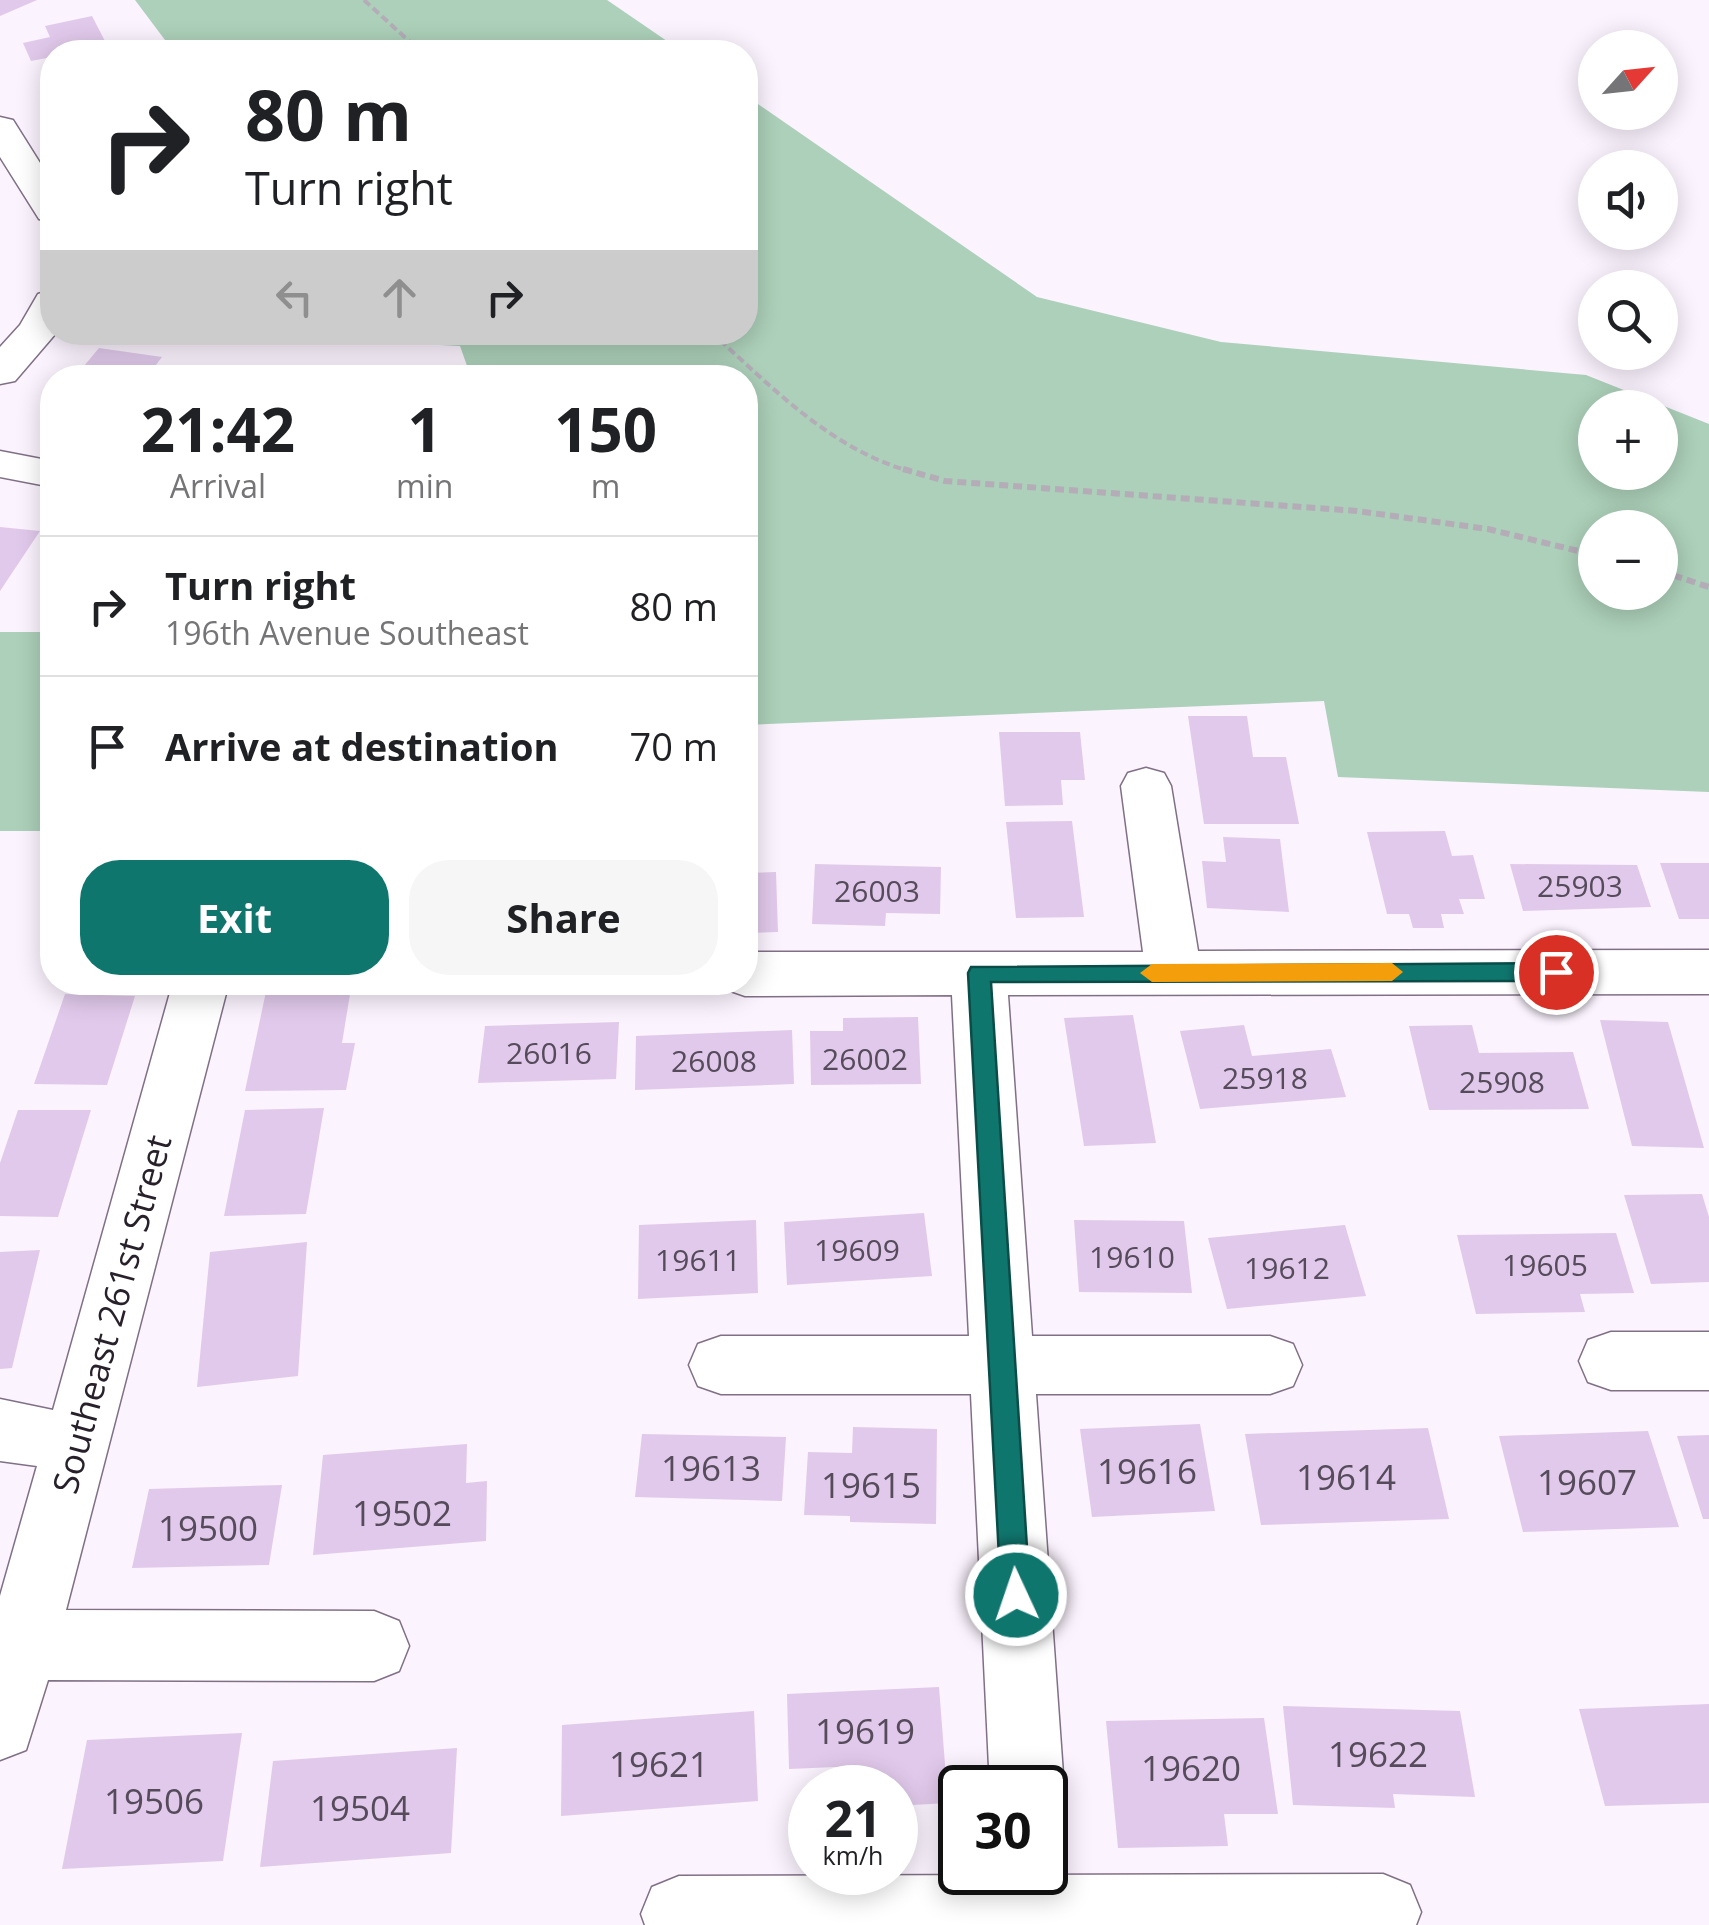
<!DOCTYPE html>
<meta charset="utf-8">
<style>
body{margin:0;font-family:"Open Sans",sans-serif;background:#f6f6f6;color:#202124;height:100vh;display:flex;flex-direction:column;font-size:38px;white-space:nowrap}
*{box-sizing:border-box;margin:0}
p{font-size:32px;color:#757577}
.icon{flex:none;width:55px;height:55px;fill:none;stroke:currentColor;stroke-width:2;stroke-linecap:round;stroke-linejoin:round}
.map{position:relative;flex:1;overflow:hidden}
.panel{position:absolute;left:40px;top:365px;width:718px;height:630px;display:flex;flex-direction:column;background:#fff;border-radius:40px;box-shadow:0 5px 25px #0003}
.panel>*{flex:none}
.hud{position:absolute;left:40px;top:40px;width:718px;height:305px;border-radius:40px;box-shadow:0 5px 25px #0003;background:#fff;color:#202124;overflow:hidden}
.needle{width:65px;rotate:63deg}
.tools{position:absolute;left:1578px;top:30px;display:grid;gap:20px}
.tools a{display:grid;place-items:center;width:100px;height:100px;border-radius:50%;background:#fff;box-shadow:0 5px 25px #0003;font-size:50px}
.speed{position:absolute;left:788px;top:1765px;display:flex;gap:20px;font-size:50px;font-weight:700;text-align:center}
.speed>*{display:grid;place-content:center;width:130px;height:130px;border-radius:50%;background:#fff;box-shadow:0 5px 25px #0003;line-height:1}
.speed small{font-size:25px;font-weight:400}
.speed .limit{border:5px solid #111;border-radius:15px;background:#fff;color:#111}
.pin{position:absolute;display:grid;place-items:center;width:85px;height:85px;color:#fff;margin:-42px;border:5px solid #fff;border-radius:50%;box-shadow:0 2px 10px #0007}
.me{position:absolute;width:110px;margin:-55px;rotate:357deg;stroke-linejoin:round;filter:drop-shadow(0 0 8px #0008)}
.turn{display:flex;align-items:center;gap:35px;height:210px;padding:0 40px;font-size:45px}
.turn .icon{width:130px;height:130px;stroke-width:2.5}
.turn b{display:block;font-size:70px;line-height:85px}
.lanes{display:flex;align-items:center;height:95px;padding:0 40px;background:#0003;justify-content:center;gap:50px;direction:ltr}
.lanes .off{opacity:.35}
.eta{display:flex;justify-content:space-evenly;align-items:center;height:170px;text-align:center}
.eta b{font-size:60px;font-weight:700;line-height:70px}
.button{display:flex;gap:20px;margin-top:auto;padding:20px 40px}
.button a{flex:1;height:115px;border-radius:40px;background:#0f766e;color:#fff;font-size:40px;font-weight:700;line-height:115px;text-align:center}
.button a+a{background:#f6f6f6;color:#202124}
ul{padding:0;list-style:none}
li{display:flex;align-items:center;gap:30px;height:140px;padding:0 40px;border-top:2px solid #e0e0e0}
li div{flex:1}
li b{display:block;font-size:38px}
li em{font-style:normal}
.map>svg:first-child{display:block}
.green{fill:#acd0b9;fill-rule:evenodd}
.building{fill:#e1c9eb}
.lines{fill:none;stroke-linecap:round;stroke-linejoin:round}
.minor-casing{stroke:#807086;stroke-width:3}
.path-far1{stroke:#b4acb7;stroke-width:4;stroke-dasharray:8 4;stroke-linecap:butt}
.path{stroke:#b4acb7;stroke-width:6;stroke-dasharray:9 5;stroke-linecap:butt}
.minor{fill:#fff;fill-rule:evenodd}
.route{fill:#0f766e;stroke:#0a4d48;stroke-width:2.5}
.slow{fill:#f59e0b}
.labels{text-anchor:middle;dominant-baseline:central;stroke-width:8;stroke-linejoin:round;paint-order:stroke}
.number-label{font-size:30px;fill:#564b5b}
.street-label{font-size:35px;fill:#28212b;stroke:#fff}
.near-number-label{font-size:35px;fill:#564b5b}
</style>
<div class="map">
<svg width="1709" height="1925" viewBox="0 0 1709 1925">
<rect width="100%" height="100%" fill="#fbf3fe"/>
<path class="green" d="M135,0H607L683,52H174Z
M745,95L1037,297L1221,342L1586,375L1709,424V792L1338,777L1324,701L745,725V378L471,377L460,346L259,336L261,332H745ZM1595,408H1660V472H1595ZM1595,528H1660V592H1595Z
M0,632H52V813L47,831H0Z"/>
<path class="building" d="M0,0H37L0,16Z
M92,16L107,45L52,52V57L31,61L23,43L50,37L45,26Z
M99,348L162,357L146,378H74Z
M228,368L277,371L274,378H223Z
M0,527L40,531L0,591Z
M1188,716H1247L1253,757H1286L1299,824H1204Z
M999,732H1080L1085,780H1061L1063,805L1005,806Z
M1072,821L1084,917L1016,918L1006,822Z
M1445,831L1452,856L1473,855L1485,899H1459L1464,914H1441L1444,928H1413L1409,914H1387L1367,832Z
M1223,837L1280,839L1289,912L1207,908L1202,861L1226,862Z
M1660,863H1709V919H1679Z
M815,864L941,867L940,914L886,913L885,926L812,924Z
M1510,864L1637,865L1651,907L1523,911Z
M776,872L778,932L745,933V873Z
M268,982H352L342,1043H355L346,1090L245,1091Z
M65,994L135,996L107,1085L34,1084Z
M1133,1015L1156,1143L1084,1146L1064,1018Z
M918,1017L921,1084L811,1085L810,1031H843V1018Z
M1600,1020L1668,1022L1704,1148L1632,1146Z
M619,1022L616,1079L478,1083L485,1026Z
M1244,1025L1252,1056L1331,1049L1346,1097L1200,1109L1180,1031Z
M1472,1025L1479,1053L1573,1052L1589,1109L1429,1110L1409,1026Z
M792,1030L794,1084L635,1090L636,1036Z
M324,1108L306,1214L224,1216L245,1110Z
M18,1110H91L58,1217L0,1216V1163Z
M1702,1194L1709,1217V1282L1651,1284L1624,1195Z
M924,1213L932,1276L787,1285L784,1222Z
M756,1220L758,1293L638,1299L639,1225Z
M1074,1220L1184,1221L1192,1293L1079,1292Z
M1345,1225L1366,1296L1227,1309L1208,1238Z
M1616,1233L1634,1293L1580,1294L1585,1312L1476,1314L1457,1235Z
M307,1242L298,1376L197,1387L210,1252Z
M40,1250L12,1368L0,1369V1252Z
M1200,1424L1215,1511L1092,1517L1080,1429Z
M853,1427L937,1429L936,1524L850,1522V1516L804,1515L808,1452L852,1453Z
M1428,1428L1449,1519L1261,1525L1245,1434Z
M1648,1431L1679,1527L1523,1532L1499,1436Z
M642,1434L786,1437L782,1501L635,1497Z
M1709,1435V1519H1703L1677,1436Z
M467,1444L466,1483L487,1481L486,1541L313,1555L323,1455Z
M282,1485L269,1565L132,1568L149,1489Z
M939,1687L948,1803L895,1806V1788H859L858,1766L789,1769L787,1694Z
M1709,1704V1803L1605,1806L1579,1709Z
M1283,1706L1460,1711L1475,1797L1393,1794L1395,1808L1293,1805Z
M754,1711L758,1801L561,1816L562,1725Z
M1264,1718L1278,1814H1224L1228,1846L1118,1848L1106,1721Z
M242,1733L223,1861L62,1869L87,1740Z
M457,1748L451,1853L260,1867L273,1761Z"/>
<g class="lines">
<defs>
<path id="minor" d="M0,117L13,120L52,182V222L39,219L0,157Z
M52,290V332H57L15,381L0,384V347L20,325L38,294Z
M0,451L52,461V487L0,477Z
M1146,768L1164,773L1171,786L1198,951L1709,950V994L1008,995L1032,1336H1270L1293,1344L1302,1365L1293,1386L1270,1394H1036L1064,1788L1053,1814L1045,1818V1788H990L971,1394H721L698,1386L689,1365L698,1344L721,1336H969L952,995L745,996L725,989L722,982H745V952H1143L1121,786L1128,773Z
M173,982H229L66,1610L374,1611L399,1621L409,1646L399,1671L374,1681L48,1680L26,1750L0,1760V1596L37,1466L0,1461V1399L53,1410Z
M1611,1332H1709V1390H1611L1588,1382L1579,1361L1588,1340Z
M1383,1874L1410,1885L1421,1912L1416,1925H645L641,1914L652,1887L679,1876Z"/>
</defs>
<use href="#minor" class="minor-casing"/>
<path class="path-far1" d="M364,0L421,52
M711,332C773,388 830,449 912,472"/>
<path class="path" d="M903,469L945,481L1357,511L1488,529L1595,555
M1660,571L1709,587"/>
<use href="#minor" class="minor"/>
</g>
<path class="route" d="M1556,963L1567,972L1556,981L991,982L1030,1595L1026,1605L1016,1609L1005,1605L1001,1595L968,973L971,967Z"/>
<path class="slow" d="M1392,963L1403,972L1392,981L1152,982L1140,973L1152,964Z"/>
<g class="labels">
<g class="number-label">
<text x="1580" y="885">25903</text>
<text x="877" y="890">26003</text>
<text x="549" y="1052">26016</text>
<text x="865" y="1058">26002</text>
<text x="714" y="1060">26008</text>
<text x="1265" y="1077">25918</text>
<text x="1502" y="1081">25908</text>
<text x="857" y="1249">19609</text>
<text x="1132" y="1256">19610</text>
<text x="698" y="1259">19611</text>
<text x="1545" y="1264">19605</text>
<text x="1287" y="1267">19612</text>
</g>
<g class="street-label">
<text transform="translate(111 1314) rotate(-75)">Southeast 261st Street</text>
</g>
<g class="near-number-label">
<text x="711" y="1467">19613</text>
<text x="1147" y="1470">19616</text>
<text x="1346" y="1476">19614</text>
<text x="1587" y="1481">19607</text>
<text x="871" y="1484">19615</text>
<text x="402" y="1512">19502</text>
<text x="208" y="1527">19500</text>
<text x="865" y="1730">19619</text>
<text x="1378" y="1753">19622</text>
<text x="659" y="1763">19621</text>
<text x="1191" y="1767">19620</text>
<text x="154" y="1800">19506</text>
<text x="360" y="1807">19504</text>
</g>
</g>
</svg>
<div class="tools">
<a><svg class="needle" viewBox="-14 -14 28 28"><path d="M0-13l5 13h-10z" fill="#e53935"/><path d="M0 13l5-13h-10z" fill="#757577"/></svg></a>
<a><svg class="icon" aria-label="sound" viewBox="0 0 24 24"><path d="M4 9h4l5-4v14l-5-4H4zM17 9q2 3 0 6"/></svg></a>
<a><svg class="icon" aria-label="search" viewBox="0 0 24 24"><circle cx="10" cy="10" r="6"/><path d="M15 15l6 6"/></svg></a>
<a>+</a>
<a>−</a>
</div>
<div class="speed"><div>21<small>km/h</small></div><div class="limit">30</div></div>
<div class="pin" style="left:1556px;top:972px;background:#d93025"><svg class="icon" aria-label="arrive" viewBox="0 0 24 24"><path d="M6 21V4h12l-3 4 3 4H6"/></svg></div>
<svg class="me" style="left:1016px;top:1595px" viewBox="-20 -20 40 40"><circle r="17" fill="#0f766e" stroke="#fff" stroke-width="3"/><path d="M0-11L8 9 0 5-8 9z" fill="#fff"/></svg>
<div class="hud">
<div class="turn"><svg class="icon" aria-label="right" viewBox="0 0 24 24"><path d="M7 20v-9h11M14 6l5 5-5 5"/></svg><div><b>80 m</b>Turn right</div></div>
<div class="lanes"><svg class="icon off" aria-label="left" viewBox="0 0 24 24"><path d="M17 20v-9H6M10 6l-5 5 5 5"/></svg><svg class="icon off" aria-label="ahead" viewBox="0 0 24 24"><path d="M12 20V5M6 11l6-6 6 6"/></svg><svg class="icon" aria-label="right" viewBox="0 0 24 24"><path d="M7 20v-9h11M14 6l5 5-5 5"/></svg></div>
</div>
<section class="panel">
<div class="eta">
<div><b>21:42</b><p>Arrival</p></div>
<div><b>1</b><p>min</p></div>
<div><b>150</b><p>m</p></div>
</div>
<ul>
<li><svg class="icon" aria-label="right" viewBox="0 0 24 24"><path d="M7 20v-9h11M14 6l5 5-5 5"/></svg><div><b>Turn right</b><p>196th Avenue Southeast</p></div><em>80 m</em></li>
<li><svg class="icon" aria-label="arrive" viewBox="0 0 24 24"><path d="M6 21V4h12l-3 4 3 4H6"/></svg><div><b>Arrive at destination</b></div><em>70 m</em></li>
</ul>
<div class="button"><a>Exit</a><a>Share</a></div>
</section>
</div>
